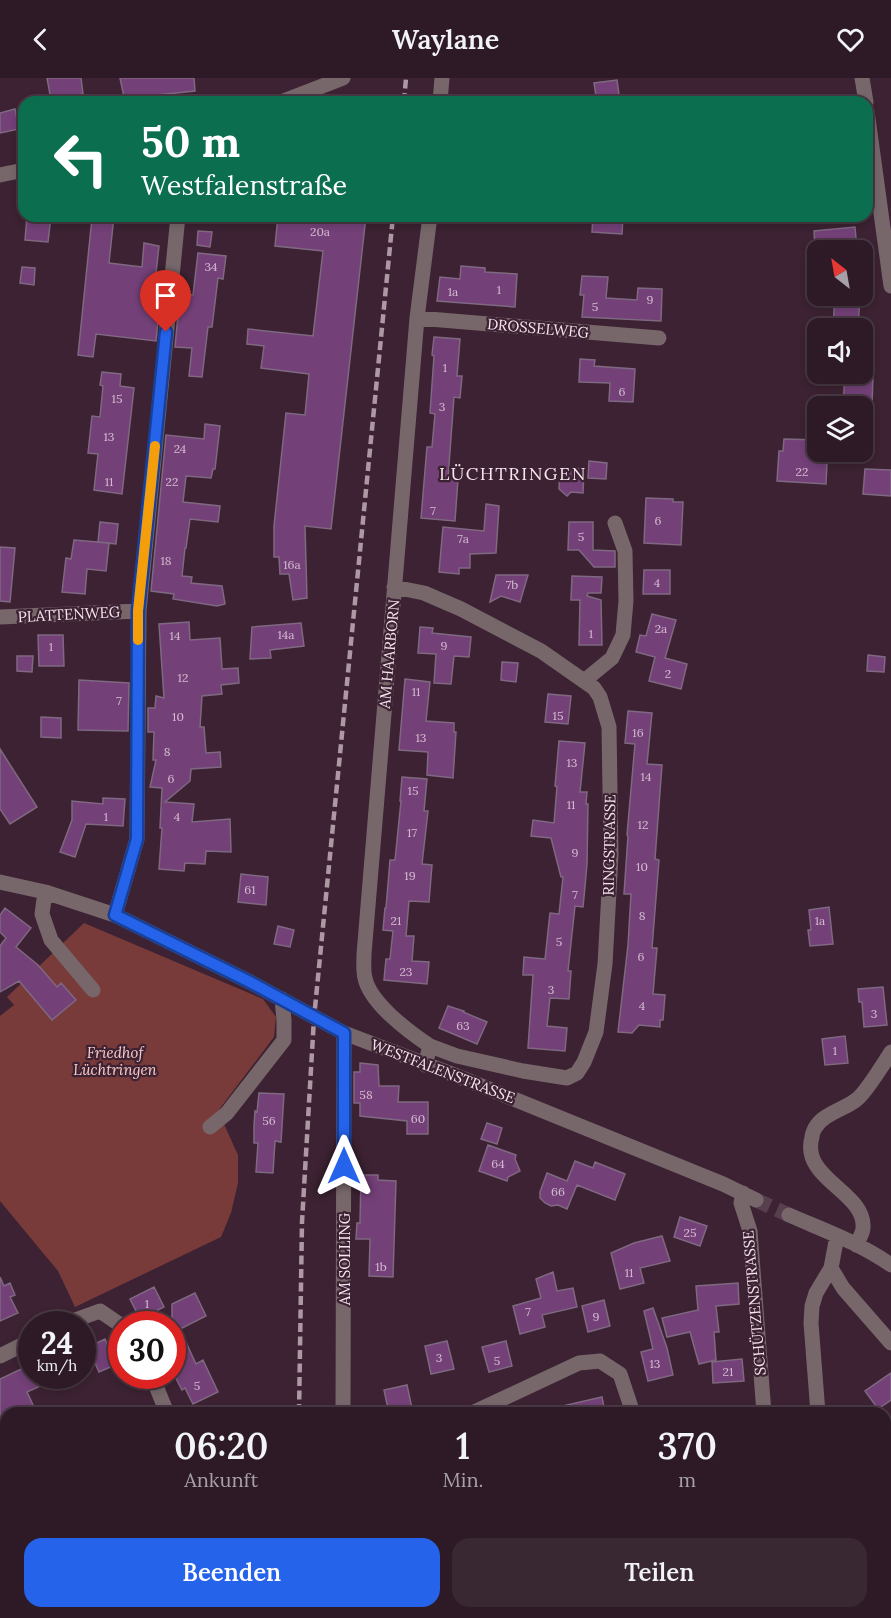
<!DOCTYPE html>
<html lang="de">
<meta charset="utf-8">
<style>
body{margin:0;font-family:Lora,serif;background:#392732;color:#f1f3f6;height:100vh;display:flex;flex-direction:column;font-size:22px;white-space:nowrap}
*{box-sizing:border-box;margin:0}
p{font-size:20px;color:#a7a1a7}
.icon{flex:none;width:33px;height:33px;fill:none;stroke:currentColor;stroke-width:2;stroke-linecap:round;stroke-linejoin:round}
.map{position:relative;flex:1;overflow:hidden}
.side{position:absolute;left:0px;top:1329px;width:891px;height:212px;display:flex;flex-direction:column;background:#2d1a26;border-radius:18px 18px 0 0;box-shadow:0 3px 9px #0003,0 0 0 2px #483843}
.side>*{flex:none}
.guide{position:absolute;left:18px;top:18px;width:855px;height:126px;border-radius:18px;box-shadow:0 3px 9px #0003,0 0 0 2px #483843;background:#0b6e4f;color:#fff;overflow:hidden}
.needle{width:39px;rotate:329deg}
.tools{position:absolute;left:807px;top:162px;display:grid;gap:12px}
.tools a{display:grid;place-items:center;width:66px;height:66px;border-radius:12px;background:#2d1a26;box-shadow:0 3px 9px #0003,0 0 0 2px #483843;font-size:30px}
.speed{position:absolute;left:18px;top:1233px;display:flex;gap:12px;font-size:30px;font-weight:700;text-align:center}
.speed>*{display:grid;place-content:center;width:78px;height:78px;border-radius:50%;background:#2d1a26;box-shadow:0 3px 9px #0003,0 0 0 2px #483843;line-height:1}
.speed small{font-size:15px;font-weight:400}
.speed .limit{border:9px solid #d22;background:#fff;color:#111}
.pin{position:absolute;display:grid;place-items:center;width:51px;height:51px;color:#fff;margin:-62px -26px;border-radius:50% 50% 50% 0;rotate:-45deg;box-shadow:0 0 6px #0007}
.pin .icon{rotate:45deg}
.me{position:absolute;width:66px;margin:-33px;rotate:0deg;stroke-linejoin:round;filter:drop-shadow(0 0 4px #0008)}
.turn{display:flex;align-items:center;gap:21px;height:126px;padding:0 24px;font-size:27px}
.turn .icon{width:78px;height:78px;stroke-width:2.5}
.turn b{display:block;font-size:42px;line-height:51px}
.eta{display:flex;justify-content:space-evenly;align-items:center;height:102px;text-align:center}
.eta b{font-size:36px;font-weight:600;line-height:42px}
.action{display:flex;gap:12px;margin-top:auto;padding:12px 24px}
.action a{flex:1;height:69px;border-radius:18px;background:#2563eb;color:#fff;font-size:24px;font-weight:600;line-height:69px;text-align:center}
.action a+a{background:#392732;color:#f1f3f6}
header{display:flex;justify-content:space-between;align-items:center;height:78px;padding:0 24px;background:#2d1a26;font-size:27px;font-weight:600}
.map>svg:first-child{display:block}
.green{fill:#783b3a}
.building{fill:#734078;stroke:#7f6881;stroke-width:1.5}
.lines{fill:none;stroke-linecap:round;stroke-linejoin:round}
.minor-tunnel{stroke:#583f4e;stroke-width:15;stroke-dasharray:15 8;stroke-linecap:butt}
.minor{stroke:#77676b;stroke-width:15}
.rail{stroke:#ad98a4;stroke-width:4.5;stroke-dasharray:9 4.5;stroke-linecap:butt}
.route-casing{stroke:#184099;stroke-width:15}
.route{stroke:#2563eb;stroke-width:10}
.slow{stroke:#f59e0b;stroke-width:10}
.labels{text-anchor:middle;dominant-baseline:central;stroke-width:4.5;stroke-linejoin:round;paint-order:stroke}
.number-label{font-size:12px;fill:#d6bcd1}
.street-label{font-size:15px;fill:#f7e5ef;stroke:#3c2232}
.park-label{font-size:15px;font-style:italic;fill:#fbcbc8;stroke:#3c2232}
.quarter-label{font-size:18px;letter-spacing:1.5px;fill:#f7e5ef;stroke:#3c2232}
</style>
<header><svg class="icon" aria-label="back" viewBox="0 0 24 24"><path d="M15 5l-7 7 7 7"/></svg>Waylane<svg class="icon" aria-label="heart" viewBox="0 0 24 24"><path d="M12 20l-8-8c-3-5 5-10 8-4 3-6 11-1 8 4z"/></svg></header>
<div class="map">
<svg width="891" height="1540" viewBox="0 0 891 1540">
<rect width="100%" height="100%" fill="#3c2232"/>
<path class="green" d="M84,845L263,921L276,939L274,959L218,1033L238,1077V1105L231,1135L221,1159L75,1229L58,1193L0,1123V938L14,927L7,919Z"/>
<path class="building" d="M47,0H81L83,16L51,22Z
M120,0H194L195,13L148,18L149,24H125Z
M617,2L620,24H597L594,5Z
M15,31L19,51L0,55V35Z
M27,138H51L48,164L25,162Z
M99,138H114L109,185L142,189L144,165L159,168L154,213H161L156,263L96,256L93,279L78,277L92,140H99Z
M278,138H366L331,451L305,448L307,520L293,522L289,496H280L279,479H274V448L286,335L305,337L309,296L261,290L264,268L247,266L248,251L313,258L323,173L275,168Z
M593,138H623L622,156L592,154Z
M855,149L857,172H830L829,167L815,169L814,153Z
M198,153L212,154L210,169L197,167Z
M198,175L226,178L223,201L218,200L212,249H208L202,299L189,298L192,270L175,269L180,215L193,217Z
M461,188L485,190V194L517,196L515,229L437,223L440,199L460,201Z
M22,189L35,190L34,207L20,205Z
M582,198L608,199L606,220L637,222L638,210L662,211L661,243L582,239L584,217H580Z
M835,218H860L858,250L833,249Z
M434,259L460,261L457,298H462L460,320L454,319L448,400L458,401L455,443L421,440L427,369H432L435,336L430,335L434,278L432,277Z
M580,281L595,282L594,288L635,291L633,324L609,323L610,305L579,304Z
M102,294L121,296L120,308L134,310L122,416L94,412L98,376L88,375L92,338L100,339L103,308L100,307Z
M845,296H873L872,328H843Z
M205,346L220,348L215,391H213L211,400L186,398L183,424L220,428L218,444L190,441L186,470H185L182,498L192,499L191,505L222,508L225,526L217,528L173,521L174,516L151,513L166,357L204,361Z
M784,361L818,362V383L827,384L826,406L777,403L779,373H783Z
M589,383L607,385L606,401L588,400Z
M560,389L584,391L583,415L571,414L567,418L559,411Z
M865,391L891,392V418L863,416Z
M646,420L673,421V424H683L681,467L644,465Z
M486,426L499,428L496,475L470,476V490H459V496L439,494L443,449L484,453Z
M100,444L118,446L116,466L98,464Z
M569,444H593V472L615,473V489H594L579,472H568Z
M74,462L109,465L106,493L87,491L85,516L62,514L66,480L71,481Z
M0,469L15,470L10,524L0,523Z
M644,492H670V516H643Z
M496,497H528L520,524L501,518L490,524Z
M572,498L602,499L601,515H588L587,518L601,522L602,567H579L580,522H571Z
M652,536L676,542L665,580L687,586L681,611L649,603L655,579L636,574L640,557L646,558Z
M189,544L190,562L220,560L222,591L238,590L239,605L221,607L222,616L202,618L200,649H204L206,675L220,674L221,689L191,691L190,703L165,724L194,726L192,744L230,741L231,774L206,773L205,786L185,785L184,793L159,791L162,750H160L162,710L150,709L156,682H153L154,654H148V630H155L156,618L164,620L159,546Z
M301,545L304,568L270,572L271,580L250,581L252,549Z
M420,549L433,550L432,555L471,559L469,579L454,578L451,606L434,605L436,576L418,575Z
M38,557H63L64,588H39Z
M868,577L885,579L884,594L867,593Z
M17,578H33L32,594L17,593Z
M502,584L518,585L516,604L501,602Z
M405,601L430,604L426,643L454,645V654H456L453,700L427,697L428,674L399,672Z
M79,602L129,605L128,653L78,652Z
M548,616L571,618L568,646L545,644Z
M628,633L652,635L647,686L662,687L655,781L659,782L652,870H657L653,916L665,917L663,942H660V949L639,947L632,955L618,954L628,867L631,816H624L628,758L627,757L635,666L625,665Z
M41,639L61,640V660L41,659Z
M559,663L585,665L580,714H587L586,726H588L587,786L584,819L583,829L575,828L568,893H571L569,921L550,920L547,948L567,950L565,973L528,970L533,897H523L524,879L545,881L550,835L559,836L563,799H561L551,760L531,758L533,742L554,745L557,709L555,708Z
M0,671L37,729L10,746L0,731Z
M402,699L427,701L424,733H428L422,786L432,787L429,824L409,823L406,858H414L412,883L429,884L427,906L384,902L386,881H390L393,853L383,852L385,830H386L390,782H395L401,723H400Z
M103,720L125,721L123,748L86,746L75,779L60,774L72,742V723L103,726Z
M241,796L268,799L266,827L238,824Z
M829,829L833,866L810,868L808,852H811L809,832Z
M5,830L31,850L16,869L38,887L57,909L61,905L76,922L52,942L19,903L0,914V868L6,860L0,854V837Z
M278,848L294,852L290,869L274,866Z
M883,909L887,947L864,949L862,924H859L858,911Z
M448,928L464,933L463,934L487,944L477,966L439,950Z
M845,958L848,985L825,987L822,961Z
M360,985L378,987L379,1008H399L398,1024H428V1056H407V1043L360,1038V1025H354V994H360Z
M259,1015L284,1016L281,1064L275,1063L273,1095L256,1094L258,1065H254V1048L255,1033L257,1034Z
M487,1045L502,1050L497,1066L481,1061Z
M488,1067L516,1077L515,1081L520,1093L508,1099L507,1103L479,1093Z
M575,1083L593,1090L595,1084L625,1096L615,1122L577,1107L567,1131L558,1127L551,1128L545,1125L540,1120V1114L547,1095L567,1103Z
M361,1097H378V1102L396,1103L393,1199L369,1198L370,1161H356L357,1145H360Z
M680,1139L707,1148L700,1168L674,1159Z
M662,1158L670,1183L640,1190L644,1205L620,1211L611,1175L634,1165Z
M553,1194L557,1213L573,1210L577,1229L542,1237L545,1249L520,1256L513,1228L541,1220L536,1201Z
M0,1199L4,1208L10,1205L15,1217L10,1219L18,1235L0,1243Z
M738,1205L739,1226L716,1228L719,1254H714L716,1282L699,1286L690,1254L667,1259L662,1240L698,1232L696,1208Z
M154,1209L164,1229L140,1241L130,1221Z
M195,1215L206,1238L180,1251L196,1286L203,1282L218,1314L193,1326L185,1310L182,1312L172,1293V1226Z
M604,1222L610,1248L588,1254L582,1228Z
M653,1230L667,1270L673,1297L648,1303L641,1274L653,1271L644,1233Z
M105,1261L115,1287L99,1294L88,1269Z
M447,1263L454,1291L431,1296L425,1268Z
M506,1263L512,1288L489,1294L482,1269Z
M742,1281L744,1303L713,1305L712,1284Z
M32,1286V1298H62L27,1314L33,1327L18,1335H6V1341L0,1344V1301Z
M891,1295V1322L878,1331L865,1313Z
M407,1307L413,1335H389L384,1312Z
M602,1319L605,1335H558V1329Z"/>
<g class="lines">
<path class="minor-tunnel" d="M756,1122L789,1137"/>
<path class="minor" d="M862,0L866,24
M281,24L343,0
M440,24L442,0
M867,33L891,208
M0,97L24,92
M417,240L659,260
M394,509L424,515L461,531L541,573L594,610L600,619L609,649L611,777L605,886L596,954L584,984L577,995L567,1000L523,993L457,978L430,968
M0,539L139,533
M584,603L612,580L623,557L626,523L625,473L615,445
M0,804L45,814L115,837L250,904L344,955L457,998L723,1106L756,1122
M45,814L42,836L51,862L93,912
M115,837L137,761L139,533L178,138
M425,987L430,968C409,954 370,925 365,900C363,892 364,883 364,876L417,240L430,138
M210,1049L227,1035L284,962V942L282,921
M743,1115L741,1125L750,1153L764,1335
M789,1137C823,1152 860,1165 891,1187
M856,1167C858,1162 863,1156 863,1150C866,1114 800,1101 812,1059C812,1057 814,1052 815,1050C824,1035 843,1032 856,1022C865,1016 884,985 891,974
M831,1190L843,1210L891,1265
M64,1246L100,1233L122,1248
M0,1278L32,1262
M152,1298L167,1335
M343,1335L344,955
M472,1335L579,1285L600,1283L620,1296L633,1335
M818,1335L811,1245L812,1228L816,1215L831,1190L837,1158
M0,1443L6,1475
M0,1506L6,1500
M17,1534L18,1540
M161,1534V1540
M779,1534V1540
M836,1534V1540
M341,1540V1534
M368,1540L379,1534"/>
<path class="rail" d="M404,24L406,0
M299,1335L302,1144L314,940L393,138
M298,1534V1540"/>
</g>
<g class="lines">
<defs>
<path id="route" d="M166,254L138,533L137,761L115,837L250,904L344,955V1088"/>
</defs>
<use href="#route" class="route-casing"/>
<use href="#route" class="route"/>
<path class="slow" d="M138,562V533L155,368"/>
</g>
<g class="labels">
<g class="number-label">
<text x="320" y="153">20a</text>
<text x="211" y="188">34</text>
<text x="499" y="211">1</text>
<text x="453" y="213">1a</text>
<text x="650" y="221">9</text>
<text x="595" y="228">5</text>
<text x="445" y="289">1</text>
<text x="622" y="313">6</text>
<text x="117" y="320">15</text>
<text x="442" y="328">3</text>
<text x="109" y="358">13</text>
<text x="180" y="370">24</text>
<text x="802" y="393">22</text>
<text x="109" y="403">11</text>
<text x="172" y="403">22</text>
<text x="433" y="432">7</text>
<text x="658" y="442">6</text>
<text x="581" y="458">5</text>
<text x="463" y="460">7a</text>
<text x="166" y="482">18</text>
<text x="292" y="486">16a</text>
<text x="657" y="504">4</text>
<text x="512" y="506">7b</text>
<text x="661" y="550">2a</text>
<text x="591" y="555">1</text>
<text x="286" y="556">14a</text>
<text x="175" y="557">14</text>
<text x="444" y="567">9</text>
<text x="51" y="568">1</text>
<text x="668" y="595">2</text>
<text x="183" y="599">12</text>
<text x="416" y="613">11</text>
<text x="119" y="622">7</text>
<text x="558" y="637">15</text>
<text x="178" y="638">10</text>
<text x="638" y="654">16</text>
<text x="421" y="659">13</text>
<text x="167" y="673">8</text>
<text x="572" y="684">13</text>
<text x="646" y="698">14</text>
<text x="171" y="700">6</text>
<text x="413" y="712">15</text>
<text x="571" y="726">11</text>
<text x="106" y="738">1</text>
<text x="177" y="738">4</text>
<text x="643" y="746">12</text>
<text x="412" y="754">17</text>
<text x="575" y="774">9</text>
<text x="642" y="788">10</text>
<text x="410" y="797">19</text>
<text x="250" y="811">61</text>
<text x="575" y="816">7</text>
<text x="642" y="837">8</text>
<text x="396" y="842">21</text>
<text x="820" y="842">1a</text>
<text x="559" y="863">5</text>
<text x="641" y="878">6</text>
<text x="406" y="893">23</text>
<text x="551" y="911">3</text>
<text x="642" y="927">4</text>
<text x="874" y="935">3</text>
<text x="463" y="947">63</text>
<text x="835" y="972">1</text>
<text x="366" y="1016">58</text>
<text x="418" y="1040">60</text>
<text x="269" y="1042">56</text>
<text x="498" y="1085">64</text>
<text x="558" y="1113">66</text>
<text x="690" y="1154">25</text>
<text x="381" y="1188">1b</text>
<text x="629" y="1194">11</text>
<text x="147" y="1225">1</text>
<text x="528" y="1233">7</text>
<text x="596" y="1238">9</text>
<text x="439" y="1279">3</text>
<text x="497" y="1282">5</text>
<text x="655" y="1285">13</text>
<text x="728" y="1293">21</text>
<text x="197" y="1307">5</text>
</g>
<g class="street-label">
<text transform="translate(538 250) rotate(5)">DROSSELWEG</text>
<text transform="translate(69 536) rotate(-3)">PLATTENWEG</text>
<text transform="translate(389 576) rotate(-85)">AM HAARBORN</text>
<text transform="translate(609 767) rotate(-89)">RINGSTRASSE</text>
<text transform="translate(443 993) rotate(21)">WESTFALENSTRASSE</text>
<text transform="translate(344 1181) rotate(-90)">AM SOLLING</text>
<text transform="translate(754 1225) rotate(-95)">SCHÜTZENSTRASSE</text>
</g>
<g class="park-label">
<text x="115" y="974">Friedhof<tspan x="115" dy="17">Lüchtringen</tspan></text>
</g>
<g class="quarter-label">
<text x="513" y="395">LÜCHTRINGEN</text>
</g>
</g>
</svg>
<div class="tools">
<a><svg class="needle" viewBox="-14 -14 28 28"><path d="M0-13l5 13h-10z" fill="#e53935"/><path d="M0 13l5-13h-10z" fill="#a7a1a7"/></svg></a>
<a><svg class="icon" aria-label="sound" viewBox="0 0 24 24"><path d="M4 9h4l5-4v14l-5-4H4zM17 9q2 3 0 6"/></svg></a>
<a><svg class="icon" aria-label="layers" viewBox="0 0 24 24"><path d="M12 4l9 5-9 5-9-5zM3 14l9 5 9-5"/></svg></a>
</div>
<div class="speed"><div>24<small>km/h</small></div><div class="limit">30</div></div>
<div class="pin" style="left:166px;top:254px;background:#d93025"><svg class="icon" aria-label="arrive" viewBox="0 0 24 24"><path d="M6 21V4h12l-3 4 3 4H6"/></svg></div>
<svg class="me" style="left:344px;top:1088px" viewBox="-20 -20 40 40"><path d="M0-17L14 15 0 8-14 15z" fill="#2563eb" stroke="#fff" stroke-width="4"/></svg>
<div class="guide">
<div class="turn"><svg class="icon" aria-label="left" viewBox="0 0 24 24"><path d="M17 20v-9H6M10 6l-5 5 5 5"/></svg><div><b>50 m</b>Westfalenstraße</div></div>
</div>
<section class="side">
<div class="eta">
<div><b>06:20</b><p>Ankunft</p></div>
<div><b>1</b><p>Min.</p></div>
<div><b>370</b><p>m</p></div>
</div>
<div class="action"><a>Beenden</a><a>Teilen</a></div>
</section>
</div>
